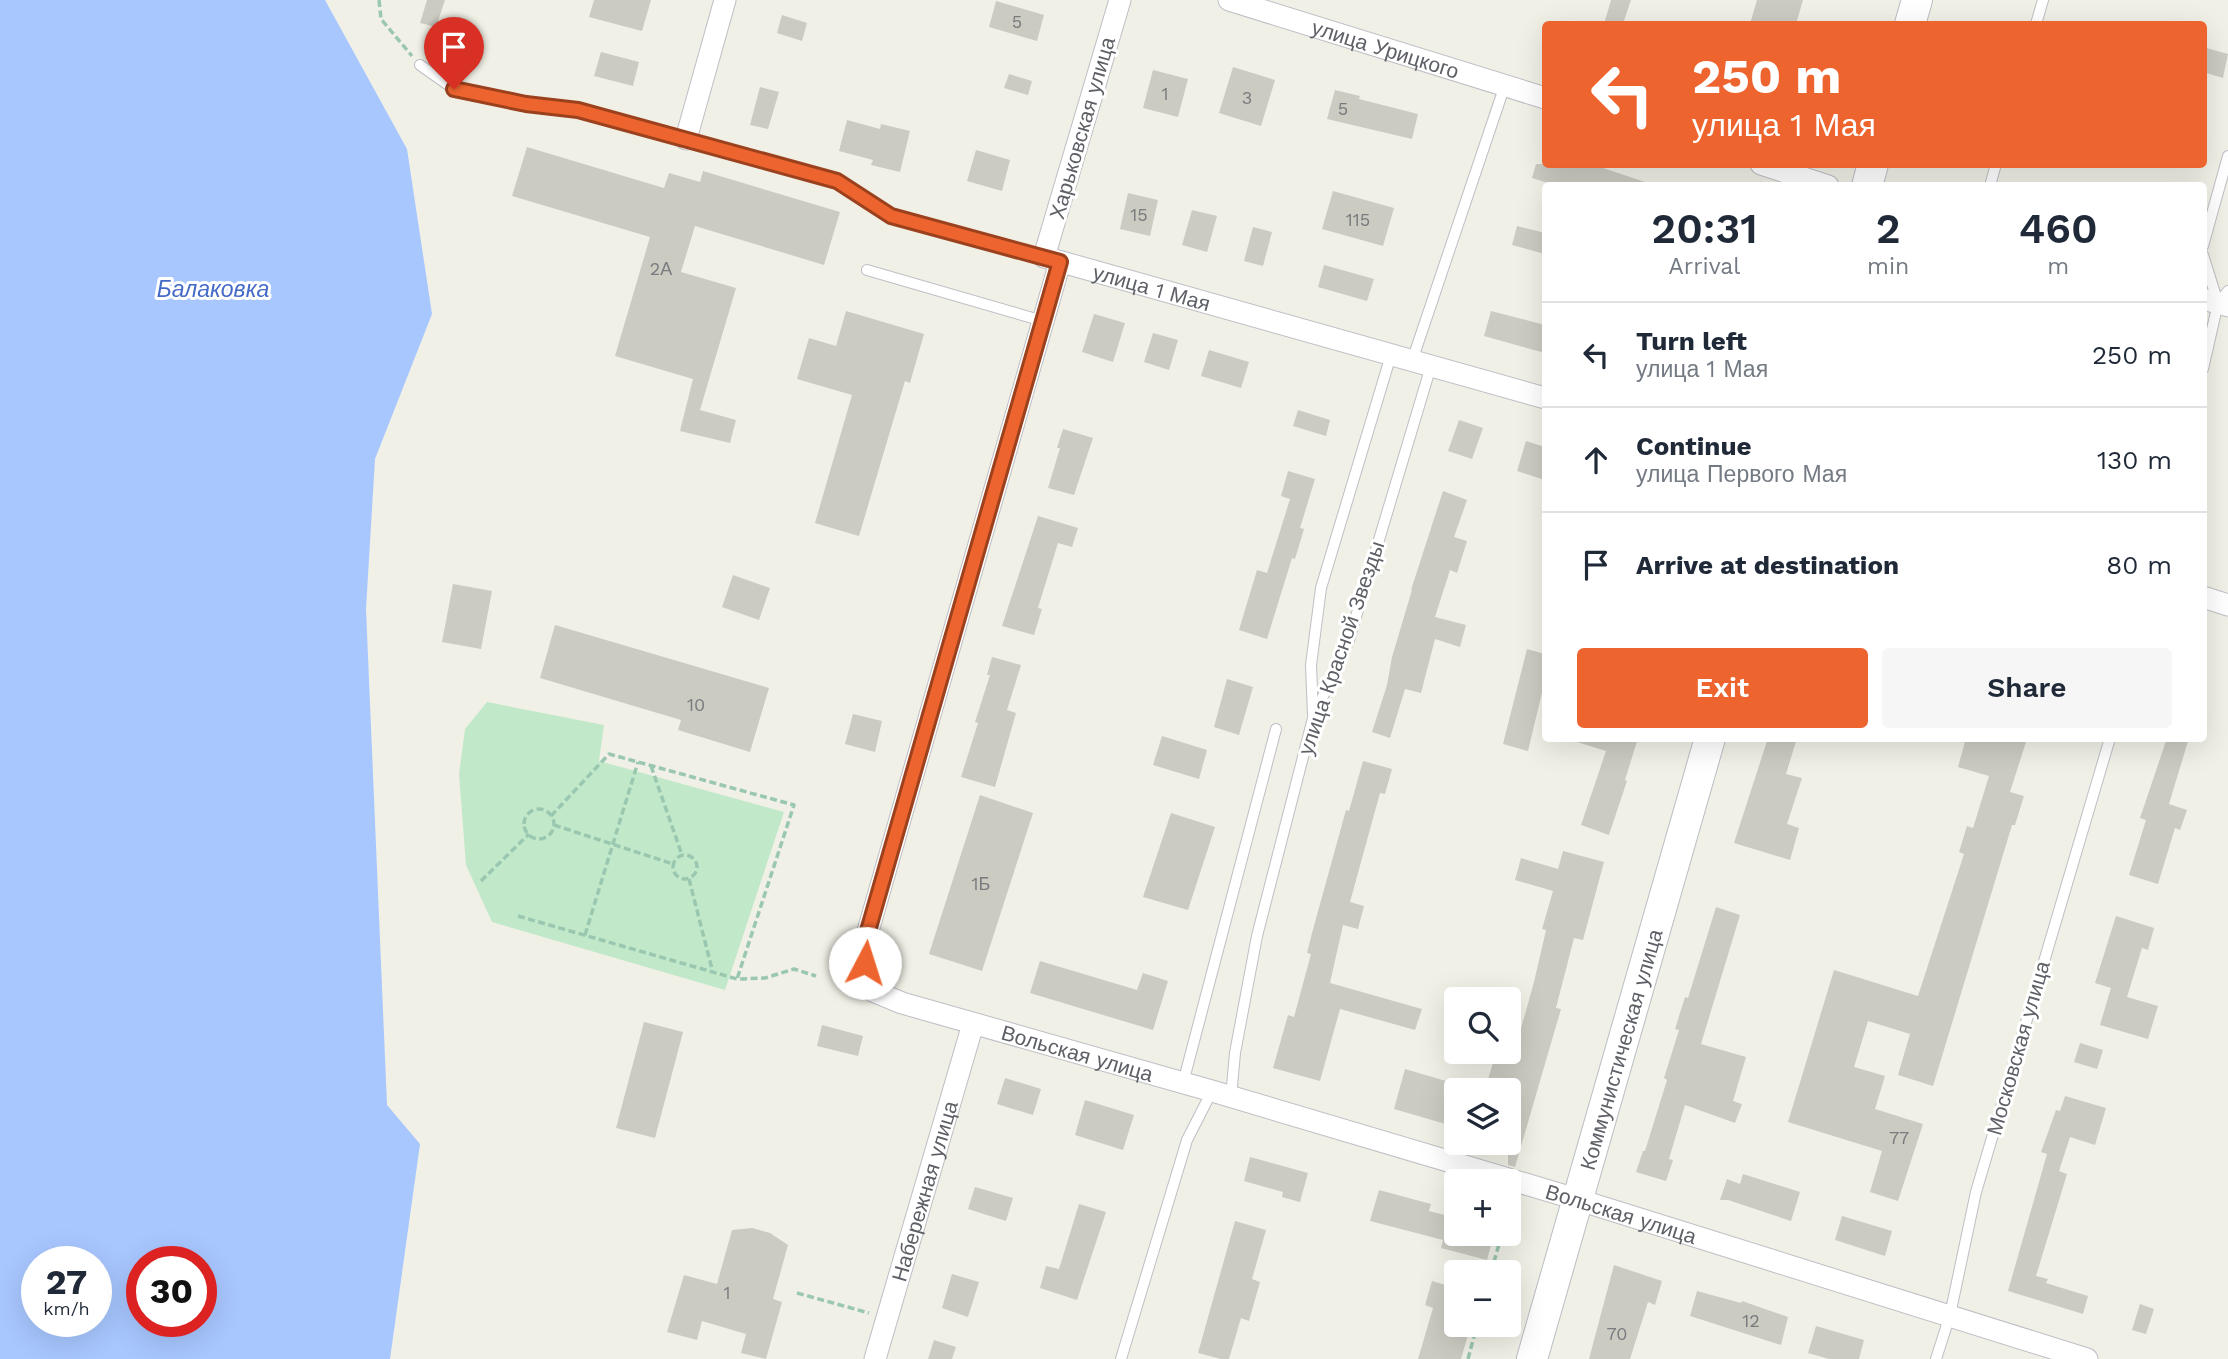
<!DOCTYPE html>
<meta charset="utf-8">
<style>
body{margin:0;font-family:"Work Sans",sans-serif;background:#f6f6f7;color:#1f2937;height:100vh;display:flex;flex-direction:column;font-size:26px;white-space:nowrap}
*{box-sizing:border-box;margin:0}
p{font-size:23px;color:#747a83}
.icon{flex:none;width:38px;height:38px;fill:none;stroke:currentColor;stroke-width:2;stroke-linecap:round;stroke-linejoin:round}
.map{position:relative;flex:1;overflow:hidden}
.panel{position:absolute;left:1542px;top:182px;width:665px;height:560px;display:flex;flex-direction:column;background:#fff;border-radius:7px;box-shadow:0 7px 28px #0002}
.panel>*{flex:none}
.hud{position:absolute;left:1542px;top:21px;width:665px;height:147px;border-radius:7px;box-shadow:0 7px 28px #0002;background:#ee642e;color:#fff;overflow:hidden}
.tools{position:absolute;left:1444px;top:987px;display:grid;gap:14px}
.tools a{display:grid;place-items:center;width:77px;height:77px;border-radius:7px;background:#fff;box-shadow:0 7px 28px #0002;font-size:35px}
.speed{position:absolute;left:21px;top:1246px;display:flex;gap:14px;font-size:35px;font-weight:700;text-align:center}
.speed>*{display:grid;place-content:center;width:91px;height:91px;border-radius:50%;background:#fff;box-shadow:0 7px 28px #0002;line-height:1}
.speed small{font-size:18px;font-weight:400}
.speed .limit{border:10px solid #d22;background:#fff;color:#111}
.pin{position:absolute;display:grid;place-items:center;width:60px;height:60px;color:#fff;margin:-72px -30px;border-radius:50% 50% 50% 0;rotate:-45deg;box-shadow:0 0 7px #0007}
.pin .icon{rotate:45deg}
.me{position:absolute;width:77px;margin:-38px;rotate:5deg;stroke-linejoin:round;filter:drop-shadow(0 0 5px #0008)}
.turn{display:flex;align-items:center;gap:24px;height:147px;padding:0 35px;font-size:32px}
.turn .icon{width:91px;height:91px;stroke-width:2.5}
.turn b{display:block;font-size:49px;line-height:60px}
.eta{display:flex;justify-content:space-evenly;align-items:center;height:119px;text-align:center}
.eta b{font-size:42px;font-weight:600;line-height:49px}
.primary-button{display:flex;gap:14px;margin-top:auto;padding:14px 35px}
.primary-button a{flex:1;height:80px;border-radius:7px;background:#ee642e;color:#fff;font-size:28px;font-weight:600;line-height:80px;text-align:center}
.primary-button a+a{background:#f6f6f7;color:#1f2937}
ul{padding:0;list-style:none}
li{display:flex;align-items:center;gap:21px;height:105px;padding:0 35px;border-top:2px solid #e0e1e3}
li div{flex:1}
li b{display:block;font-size:26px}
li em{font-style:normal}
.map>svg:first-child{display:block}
.green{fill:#c2e8ca}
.water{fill:#a8c7ff;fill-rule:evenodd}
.building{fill:#cbcbc2}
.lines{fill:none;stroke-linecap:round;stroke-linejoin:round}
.lane-casing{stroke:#bebec5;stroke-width:12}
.street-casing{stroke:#bebec5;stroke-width:23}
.secondary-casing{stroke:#bbbdc4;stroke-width:32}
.path{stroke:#9ac7b0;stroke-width:3.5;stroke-dasharray:7 3.5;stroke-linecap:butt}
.lane{stroke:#fff;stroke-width:10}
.street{stroke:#fff;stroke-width:21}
.secondary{stroke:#fff;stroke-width:30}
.route-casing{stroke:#9b411e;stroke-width:18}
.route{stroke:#ee642e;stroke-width:12}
.labels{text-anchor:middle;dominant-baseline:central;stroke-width:6;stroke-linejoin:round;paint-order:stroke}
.number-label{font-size:18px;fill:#797b7e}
.street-label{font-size:21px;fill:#5e6067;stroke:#fff}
.water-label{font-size:23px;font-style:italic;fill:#456ac7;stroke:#fff}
</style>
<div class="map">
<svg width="2228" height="1359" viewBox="0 0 2228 1359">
<rect width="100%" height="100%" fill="#f0f0e6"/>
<path class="green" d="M487,702L604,725L599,761L784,812L725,990L492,922L466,865L459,774L465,729Z"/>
<path class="water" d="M0,0H325L407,149L432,314L375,459L366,609L387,1105L420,1144L390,1359H0ZM37,1262H96V1321H37ZM142,1262H201V1321H142Z"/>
<path class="building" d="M427,0H445L436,27L420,23Z
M594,0H651L642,31L589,17Z
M1611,0H1631L1623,24H1604Z
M1757,0H1803L1796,24H1750Z
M996,1L1044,15L1037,41L989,27Z
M782,15L807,23L802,41L777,33Z
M2203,47L2228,54L2223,78L2203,72Z
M601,52L639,62L633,86L594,76Z
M1233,67L1275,80L1261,126L1219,113Z
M1153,70L1188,79L1178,117L1143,108Z
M1009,74L1032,81L1028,95L1004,88Z
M760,87L779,92L768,129L750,125Z
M1335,90L1360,96L1359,99L1418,114L1412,139L1327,119Z
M847,120L880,129L881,124L910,131L900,172L871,165L873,160L839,151Z
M527,147L664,188L669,173L700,182L703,171L840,212L824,265L695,226L681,272L736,288L700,410L736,420L730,443L680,431L693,379L615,356L650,237L512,196Z
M976,150L1010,160L1002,191L967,181Z
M1536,164H1591L1645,182V186H1558L1532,178Z
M1333,191L1394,208L1383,246L1322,229Z
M1128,193L1158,200L1150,236L1120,229Z
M1192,210L1217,216L1207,252L1182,245Z
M1517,226L1545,233V254L1512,245Z
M1253,227L1272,232L1263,266L1244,261Z
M1324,265L1374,279L1367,301L1318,287Z
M846,311L924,334L910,383L905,381L859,536L815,523L852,395L797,379L809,338L836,346Z
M1491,311L1545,325V353L1484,336Z
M1094,314L1125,323L1113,362L1082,352Z
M1153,333L1178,340L1169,370L1144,362Z
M1209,350L1249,362L1241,388L1201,376Z
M1298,410L1330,420L1326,436L1293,426Z
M1459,420L1483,428L1472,459L1448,451Z
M1063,429L1093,438L1074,495L1048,488L1060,448H1057Z
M1526,441L1545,447V480L1517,471Z
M1288,471L1315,479L1300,528L1304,529L1295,559L1292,558L1267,639L1239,630L1257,570L1267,573L1290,499L1281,496Z
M1443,491L1467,500L1454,537L1467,541L1457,573L1450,570L1435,617L1466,625L1460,647L1435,639L1421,693L1405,689L1390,738L1372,732L1387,685L1392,657L1412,590H1411Z
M1038,516L1078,528L1072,547L1058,543L1038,608L1042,609L1034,635L1002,626Z
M733,575L770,588L759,620L722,607Z
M453,584L492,591L481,649L442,642Z
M555,625L769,688L750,752L678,730L681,720L540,678Z
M1527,649L1545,654V680L1528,751L1503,744Z
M992,657L1021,665L1007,710L1016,713L995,787L961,777L978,723L975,722L990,675H987Z
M1227,679L1253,687L1239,735L1214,727Z
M853,714L882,721L875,752L845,744Z
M1162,736L1207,750L1199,779L1153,765Z
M1578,738H1638L1625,780L1627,781L1609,835L1581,825L1606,751L1577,742Z
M1768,738H1797L1786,774L1802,778L1787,824L1799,828L1790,860L1734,843Z
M1966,738H2014L2026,742L2010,792L2024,796L2015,825H2012L1933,1086L1898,1075L1910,1034L1868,1021L1854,1067L1885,1076L1875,1109L1923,1124L1898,1201L1870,1192L1882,1151L1788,1122L1834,970L1918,996L1964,854L1959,852L1967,826L1973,828L1989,776L1958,767Z
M2167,738H2189L2169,804L2187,810L2180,830L2175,828L2158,884L2129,875L2146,820L2140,818Z
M1363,761L1392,769L1385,794L1380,793L1350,902L1364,906L1358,929L1343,925L1330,983L1422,1009L1415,1030L1340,1009L1320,1081L1273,1068L1288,1015L1294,1017L1311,954L1307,953L1312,933L1346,810L1349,811Z
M980,795L1033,813L982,971L929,954Z
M1171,813L1215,827L1188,910L1143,897Z
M1563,851L1604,862L1583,940L1574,938L1556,1008L1561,1009L1515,1167L1508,1165V1090H1485L1496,1052H1508V1036L1518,1039L1534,982L1546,930L1542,929L1553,891L1515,880L1521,858L1558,869Z
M1716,907L1740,915L1701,1044L1746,1057L1733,1101L1742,1104L1735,1123L1685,1105L1669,1159L1673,1160L1666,1181L1636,1172L1643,1151H1645L1667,1080L1664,1078L1679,1030L1675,1029L1685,997L1688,998Z
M2116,916L2154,928L2148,950L2142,948L2127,997L2158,1006L2148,1039L2100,1025L2111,988L2095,983Z
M1040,961L1137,990L1143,973L1168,981L1153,1030L1030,993Z
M644,1022L683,1032L655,1138L616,1128Z
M822,1025L863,1036L858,1056L817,1046Z
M2080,1043L2103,1050L2097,1069L2074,1062Z
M1405,1069L1456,1084V1127L1394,1109Z
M1005,1078L1041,1089L1033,1115L997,1104Z
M2065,1096L2106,1108L2095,1145L2070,1137L2059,1171L2067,1174L2036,1276L2048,1279L2046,1283L2088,1296L2083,1314L2008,1291L2047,1154L2041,1152L2056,1110L2060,1111Z
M1085,1100L1134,1115L1123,1150L1075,1135Z
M1250,1157L1308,1173L1300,1202L1282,1197L1283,1192L1244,1181Z
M1743,1174L1800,1192L1791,1221L1728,1200H1720L1727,1179L1740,1184Z
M975,1187L1013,1198L1006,1221L968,1209Z
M1379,1190L1431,1204L1429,1211L1456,1218V1234H1494L1487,1260L1441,1248L1443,1240L1370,1221Z
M1079,1204L1106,1212L1077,1300L1040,1288L1046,1266L1059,1269Z
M1842,1216L1892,1231L1885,1256L1835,1240Z
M1235,1221L1266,1230L1252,1279L1260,1282L1249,1321L1241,1318L1229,1359H1221L1198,1353Z
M752,1228L770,1233L788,1245L773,1299L782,1302L766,1359L741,1353L746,1334L702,1321L697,1340L667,1332L684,1275L717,1284L732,1230Z
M1614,1265L1662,1281L1655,1305L1648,1302L1630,1359H1589Z
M952,1274L979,1282L968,1317L942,1308Z
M1432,1281L1456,1288V1325H1471L1461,1359H1418L1433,1308L1425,1305Z
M1697,1291L1741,1303L1742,1301L1788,1317L1781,1345L1690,1316Z
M2140,1304L2154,1309L2146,1334L2132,1330Z
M1816,1326L1864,1340L1859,1359H1829L1808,1353Z
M934,1340L956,1347L952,1359H928Z"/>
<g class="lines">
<defs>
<path id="lane" d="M2036,24L2043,0
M420,65L454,89L526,104L578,110L837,181L891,216L1044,257
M1990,186L1996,164
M2203,246L2228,156
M2203,255L2218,303
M867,270L1043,321
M1412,361L1505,85
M2203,369L2218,303L2228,291
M1313,715L1311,665L1321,588L1391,355
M1183,1083L1276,729
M1231,1097L1235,1053L1257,936L1313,718L1349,640L1431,366
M1121,1359L1187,1140L1212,1091
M1936,1359L1950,1315L1976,1192L2110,738"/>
<g id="street">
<path id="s1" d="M1120,0L1044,257L1545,398"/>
<path id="s2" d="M1229,0L1545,98"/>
<path d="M686,139L725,0"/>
<path d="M1761,164L1828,186"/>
<path id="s3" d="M1060,262L868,931L865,963L873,991L902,1003L1212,1091L1576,1199L2087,1359"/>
<path d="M2203,299L2228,306"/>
<path d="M2203,597L2228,605"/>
<path id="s4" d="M875,1359L973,1024"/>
</g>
<g id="secondary">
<path d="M1910,24L1917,0"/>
<path d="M1867,186L1873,164"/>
<path id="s5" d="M1532,1359L1710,738"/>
</g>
</defs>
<use href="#lane" class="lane-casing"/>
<use href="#street" class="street-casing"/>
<use href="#secondary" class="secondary-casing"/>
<path class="path" d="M379,0L381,19L412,56
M651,766L682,855
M524 824a15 15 0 1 1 30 0a15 15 0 1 1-30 0Z
M551,816L609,754L794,805L737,979
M554,825L673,864
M673 867a12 12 0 1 1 24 0a12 12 0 1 1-24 0Z
M689,879L713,973
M481,881L529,834
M518,916L737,979L765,978L794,969L816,976
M585,935L638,762
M1491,1272L1502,1234
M797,1293L869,1313
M1468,1359L1477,1325"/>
<use href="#lane" class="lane"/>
<use href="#street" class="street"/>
<use href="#secondary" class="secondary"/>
</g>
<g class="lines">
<defs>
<path id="route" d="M454,89L526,104L578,110L837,181L891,216L1060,262L868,931L865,963"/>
</defs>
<use href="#route" class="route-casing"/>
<use href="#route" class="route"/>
</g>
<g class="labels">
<g class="number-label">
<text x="1017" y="21">5</text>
<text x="1165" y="93">1</text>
<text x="1247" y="97">3</text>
<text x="1343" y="108">5</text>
<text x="1139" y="214">15</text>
<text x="1358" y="219">115</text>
<text x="661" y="268">2А</text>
<text x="696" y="704">10</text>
<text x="981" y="883">1Б</text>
<text x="1899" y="1137">77</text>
<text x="727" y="1292">1</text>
<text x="1751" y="1320">12</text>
<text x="1617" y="1333">70</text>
</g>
<g class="street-label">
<text stroke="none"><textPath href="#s2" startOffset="164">улица Урицкого</textPath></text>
<text transform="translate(1082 128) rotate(-74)">Харьковская улица</text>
<text stroke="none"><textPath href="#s1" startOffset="380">улица 1 Мая</textPath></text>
<text transform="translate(1341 648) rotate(-71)">улица Красной Звезды</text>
<text transform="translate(2018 1048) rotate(-74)">Московская улица</text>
<text stroke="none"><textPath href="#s5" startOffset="322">Коммунистическая улица</textPath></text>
<text stroke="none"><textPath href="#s3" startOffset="971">Вольская улица</textPath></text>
<text stroke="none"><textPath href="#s4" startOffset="175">Набережная улица</textPath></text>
<text stroke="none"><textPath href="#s3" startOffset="1538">Вольская улица</textPath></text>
</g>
<g class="water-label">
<text x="213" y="289">Балаковка</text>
</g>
</g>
</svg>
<div class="tools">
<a><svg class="icon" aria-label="search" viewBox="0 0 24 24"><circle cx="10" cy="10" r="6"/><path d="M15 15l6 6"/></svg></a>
<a><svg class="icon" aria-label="layers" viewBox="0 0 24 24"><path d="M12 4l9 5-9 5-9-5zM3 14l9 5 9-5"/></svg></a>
<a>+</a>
<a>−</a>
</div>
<div class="speed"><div>27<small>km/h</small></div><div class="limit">30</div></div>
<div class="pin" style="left:454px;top:89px;background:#d93025"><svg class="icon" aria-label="arrive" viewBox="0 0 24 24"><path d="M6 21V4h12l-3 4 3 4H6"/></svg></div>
<svg class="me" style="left:865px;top:963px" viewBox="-20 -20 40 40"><circle r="19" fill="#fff"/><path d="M0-13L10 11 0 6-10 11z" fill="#ee642e"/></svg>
<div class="hud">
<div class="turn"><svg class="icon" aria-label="left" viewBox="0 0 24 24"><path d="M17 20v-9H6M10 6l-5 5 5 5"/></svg><div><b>250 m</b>улица 1 Мая</div></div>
</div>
<section class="panel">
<div class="eta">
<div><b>20:31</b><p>Arrival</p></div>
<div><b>2</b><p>min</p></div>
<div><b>460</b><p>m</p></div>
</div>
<ul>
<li><svg class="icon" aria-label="left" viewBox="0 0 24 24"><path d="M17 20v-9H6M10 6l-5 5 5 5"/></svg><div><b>Turn left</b><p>улица 1 Мая</p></div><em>250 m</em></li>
<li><svg class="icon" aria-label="ahead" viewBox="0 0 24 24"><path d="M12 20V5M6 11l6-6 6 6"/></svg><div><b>Continue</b><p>улица Первого Мая</p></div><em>130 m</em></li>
<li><svg class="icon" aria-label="arrive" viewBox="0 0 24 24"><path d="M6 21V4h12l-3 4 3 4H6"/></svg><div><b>Arrive at destination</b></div><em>80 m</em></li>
</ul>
<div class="primary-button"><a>Exit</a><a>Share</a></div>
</section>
</div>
